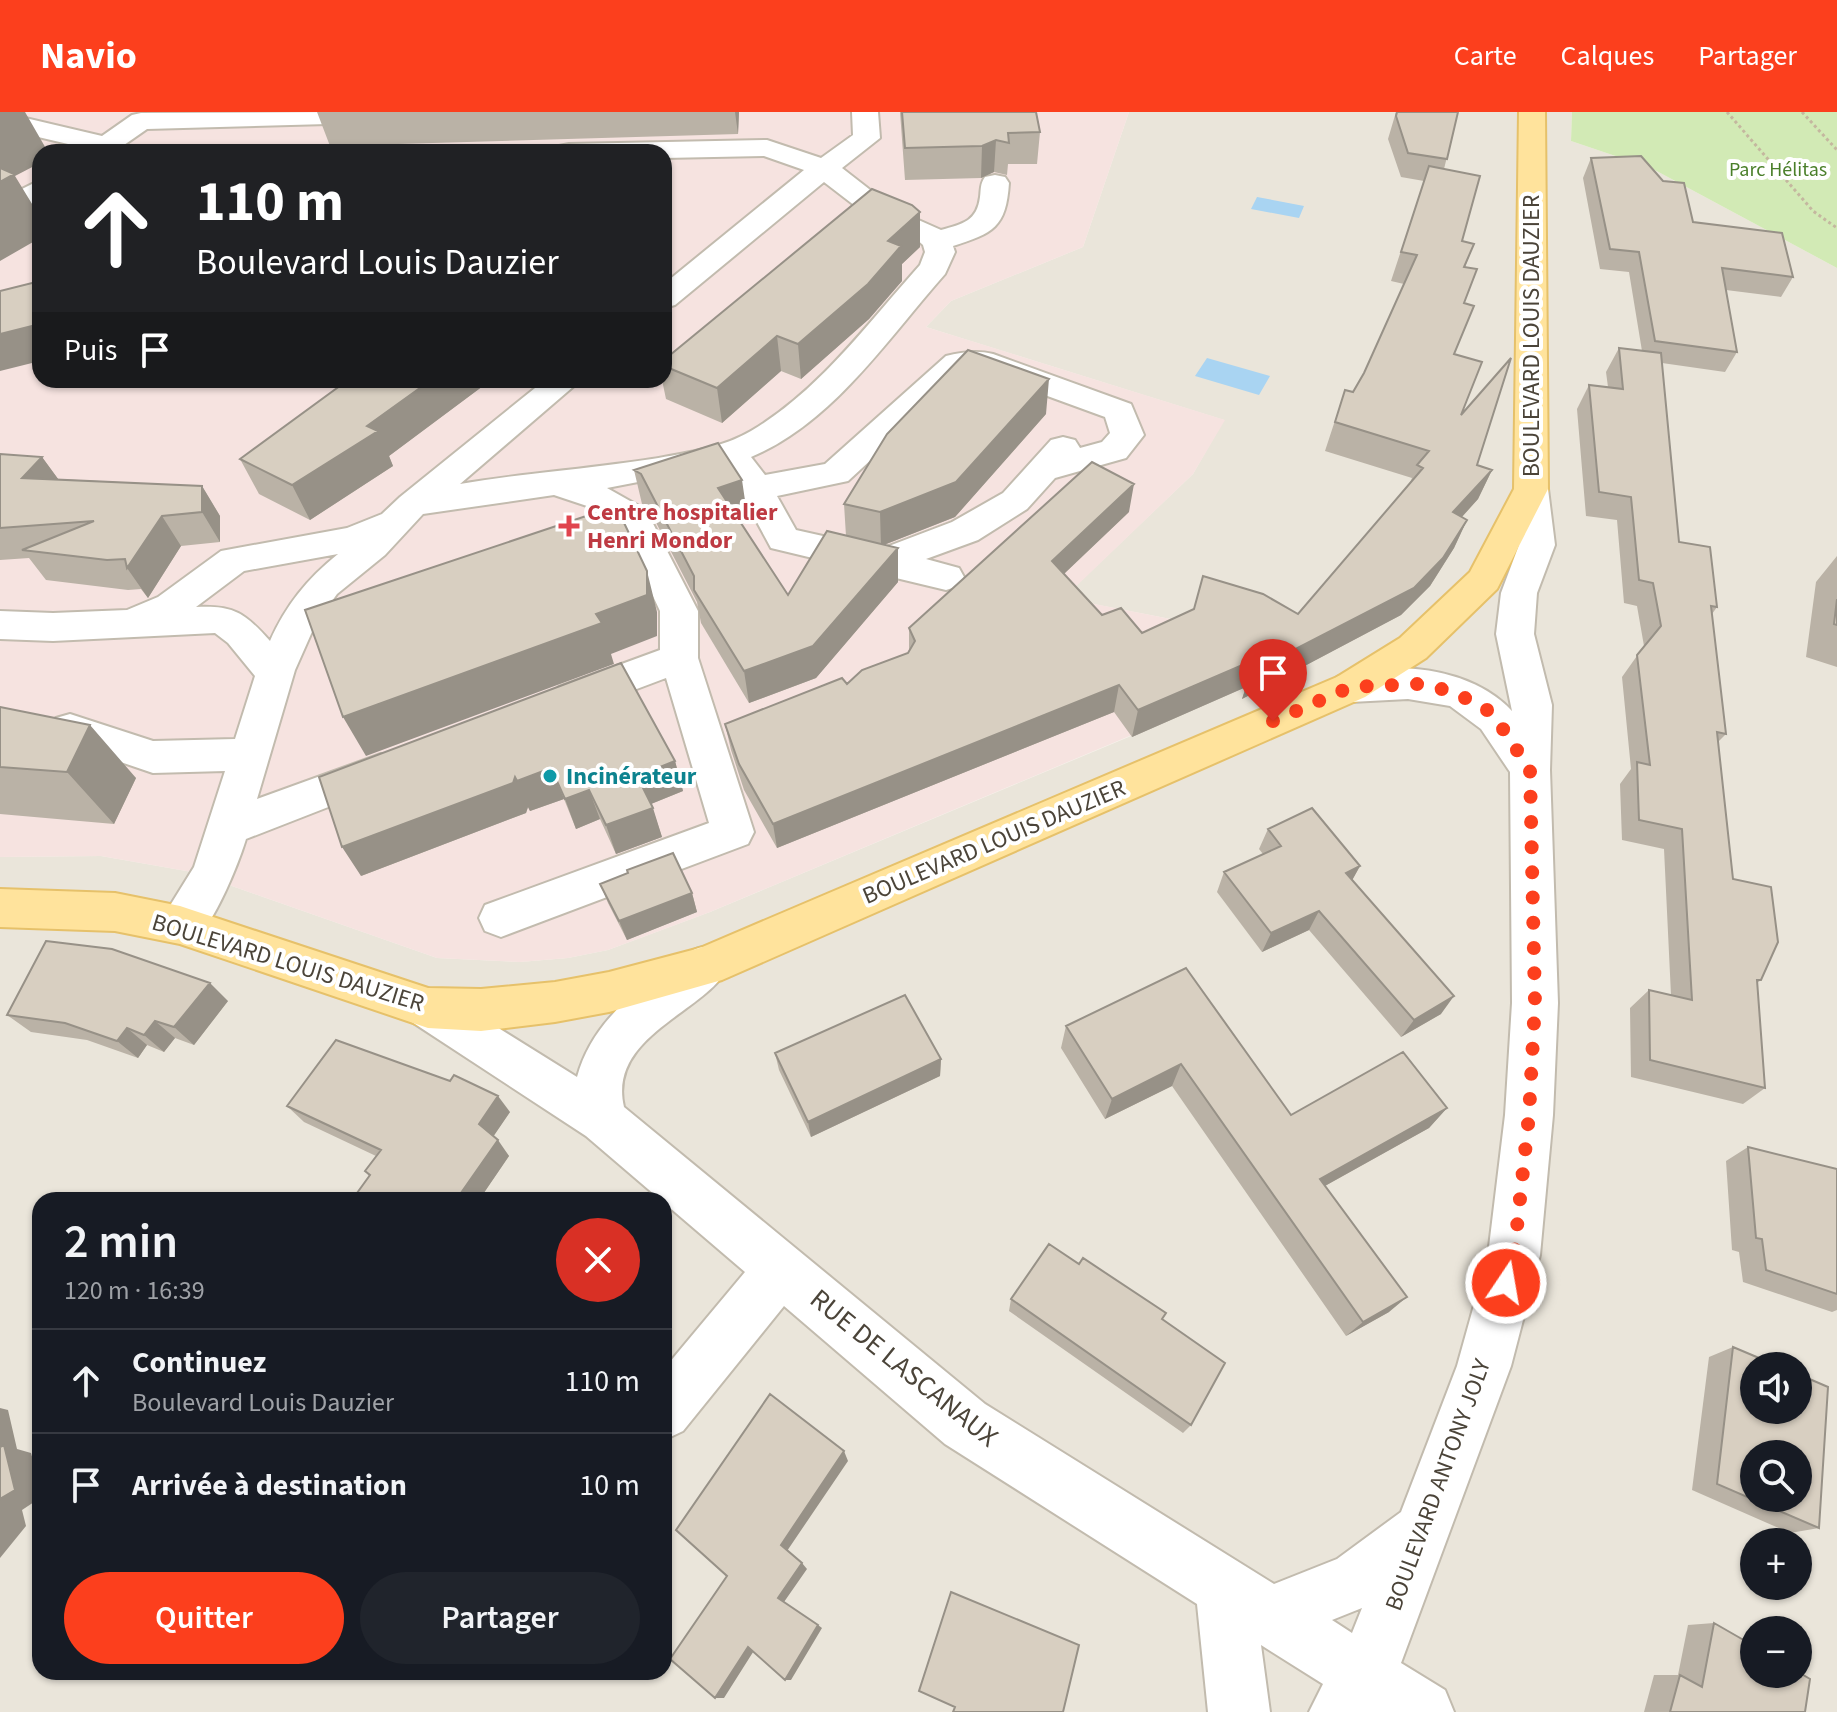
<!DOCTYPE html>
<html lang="fr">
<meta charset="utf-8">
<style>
body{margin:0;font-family:"Source Sans 3",sans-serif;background:#20242c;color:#f1f3f6;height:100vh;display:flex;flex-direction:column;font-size:30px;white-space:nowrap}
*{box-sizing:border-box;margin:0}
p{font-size:26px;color:#9ea1a6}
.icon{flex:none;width:44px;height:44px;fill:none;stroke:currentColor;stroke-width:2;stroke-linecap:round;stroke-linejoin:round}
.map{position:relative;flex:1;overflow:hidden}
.details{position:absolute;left:32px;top:1080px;width:640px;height:488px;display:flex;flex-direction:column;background:#171b24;border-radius:24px;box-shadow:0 2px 6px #0004}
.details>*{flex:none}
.top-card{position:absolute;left:32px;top:32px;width:640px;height:244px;border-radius:24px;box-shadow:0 2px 6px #0004;background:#202124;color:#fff;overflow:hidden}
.controls{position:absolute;left:1740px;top:1240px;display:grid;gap:16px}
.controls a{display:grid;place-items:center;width:72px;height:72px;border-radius:50%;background:#171b24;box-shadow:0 2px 6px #0004;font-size:40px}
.pin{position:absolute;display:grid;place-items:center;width:68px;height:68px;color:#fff;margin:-82px -34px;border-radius:50% 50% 50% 0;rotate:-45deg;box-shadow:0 0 8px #0007}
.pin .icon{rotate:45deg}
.me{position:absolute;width:88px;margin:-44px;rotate:12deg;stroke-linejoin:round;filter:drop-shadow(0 0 6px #0008)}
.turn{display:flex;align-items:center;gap:28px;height:168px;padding:0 32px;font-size:36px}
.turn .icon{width:104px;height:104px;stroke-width:2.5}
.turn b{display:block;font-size:56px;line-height:68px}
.then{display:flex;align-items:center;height:76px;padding:0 32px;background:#0003;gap:16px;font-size:30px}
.round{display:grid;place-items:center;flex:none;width:84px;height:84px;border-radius:42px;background:#20242c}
.summary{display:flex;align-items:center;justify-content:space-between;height:136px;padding:0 32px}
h1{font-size:48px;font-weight:600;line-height:60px}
.action{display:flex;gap:16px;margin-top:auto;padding:16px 32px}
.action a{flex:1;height:92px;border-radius:48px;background:#fc3f1d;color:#fff;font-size:32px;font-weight:600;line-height:92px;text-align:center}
.action a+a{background:#20242c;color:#f1f3f6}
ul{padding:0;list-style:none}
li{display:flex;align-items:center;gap:24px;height:104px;padding:0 32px;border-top:2px solid #363941}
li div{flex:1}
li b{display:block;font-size:30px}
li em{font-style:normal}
header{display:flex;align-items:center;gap:48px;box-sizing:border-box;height:112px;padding:0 40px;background:#fc3f1d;color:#fff}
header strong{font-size:38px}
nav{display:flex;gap:44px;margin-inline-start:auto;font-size:28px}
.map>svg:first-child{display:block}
.residential{fill:#eae5da;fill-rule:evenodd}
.medical{fill:#f6e3e0;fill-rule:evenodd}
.green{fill:#d2eab5}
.water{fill:#a9d4f2}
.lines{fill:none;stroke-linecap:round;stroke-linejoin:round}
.minor-casing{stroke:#c2bbae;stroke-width:4}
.major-casing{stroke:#e6c16a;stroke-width:4}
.path{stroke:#c4b79f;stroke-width:3;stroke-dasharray:3 3;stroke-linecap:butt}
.minor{fill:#fff;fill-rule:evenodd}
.major{fill:#ffe39c;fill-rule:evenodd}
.wall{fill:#bab2a6}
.shaded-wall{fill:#979187}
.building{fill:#d8cfc1;stroke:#979187;stroke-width:2;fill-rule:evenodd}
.route{stroke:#fc3f1d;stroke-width:14;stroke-dasharray:0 25.2}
.health-dot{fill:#e0444e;stroke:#fff;stroke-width:3}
.culture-dot{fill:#0f9aa8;stroke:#fff;stroke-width:3}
.labels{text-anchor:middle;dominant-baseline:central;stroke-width:8;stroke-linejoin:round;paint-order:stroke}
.far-park-label{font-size:20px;fill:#4a7f2a;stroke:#fff}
.street-label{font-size:24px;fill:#4b4439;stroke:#fff}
.health-label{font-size:24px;font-weight:bold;fill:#be3a42;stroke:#fff;text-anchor:start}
.culture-label{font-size:24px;font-weight:bold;fill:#0d838f;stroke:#fff;text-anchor:start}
.near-street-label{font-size:28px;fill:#4b4439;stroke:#fff}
</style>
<header>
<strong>Navio</strong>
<nav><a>Carte</a><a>Calques</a><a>Partager</a></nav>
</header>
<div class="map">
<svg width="1837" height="1600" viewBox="0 0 1837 1600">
<rect width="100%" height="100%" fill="#f6f3ec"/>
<path class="residential" d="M1129,0H1572L1571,29L1651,56L1837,156V1600H0V745L101,744L192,760L437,846L520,850L568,846L608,838L710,800L1155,614L1191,511L1063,486L1193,362L1224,308L926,215L951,189L1083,135ZM40,1088H664V1560H40ZM1754,1254H1798V1298H1754ZM1754,1342H1798V1386H1754ZM1754,1430H1798V1474H1754ZM1754,1518H1798V1562H1754Z"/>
<path class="medical" d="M0,0H1129L1083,135L951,189L926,215L1225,308L1193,362L1064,486L1191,511L1275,563L710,800L608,838L568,846L520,850L437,846L192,760L101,744L0,745ZM40,40H664V268H40Z"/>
<path class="green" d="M1572,0H1837V156L1651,56L1571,29Z"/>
<path class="water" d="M1257,85L1304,94L1299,106L1251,97Z
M1207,246L1270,264L1259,283L1195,264Z"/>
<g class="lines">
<defs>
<path id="minor" d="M0,0L102,24L132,3L141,1L338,0L341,4L337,10L328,12L147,17L114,40H82L85,36L0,16Z
M852,0H878L880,26L842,56L896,98L941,118C963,112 977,109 980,85C981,77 980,72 985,65L995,63L1005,65L1009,71C1006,116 993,121 953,134L955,140L945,162C888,226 833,311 751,345L765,363L825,352L946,244C962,240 977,238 993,242L1131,292L1144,323L1126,346L1055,366L1027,397L978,428L926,447L959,456L964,465L959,474L946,478L771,436L726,353L607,376L646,398L698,499V546L754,720L748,732L501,825L485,819L479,806L485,793L709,711L666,566L573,601L559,597L553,586L559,575L660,538V499L620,414L593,396L554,383L423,402L385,443L337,482L315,513L295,558L257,687L381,642L395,647L401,658L395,669L246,727C239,750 214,814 194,827C184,834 175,830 164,826L158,813L194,755L225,659L153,661L56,628L50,617L56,606L70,602L153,629L235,627L255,564L228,531L215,521L53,529L0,527V499L53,501L127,498L158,485L221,439L347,416L382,402L400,385L545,268H581L460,372C524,361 588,357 652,347C686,341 722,336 751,319C819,279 868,211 920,153L925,140L923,133L914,125L876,110L824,70L675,193L664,196V172L804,58L764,44L664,46V40H555L559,34L569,32L767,28L821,46L853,23ZM979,259L1105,305L1110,321L1102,330L1080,336L1075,328L1063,325L1051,328L1003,381L952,410L881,437L796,418L777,384L848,369L966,260ZM338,442C307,467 286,493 270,529C245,501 234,493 196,495L244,459Z
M40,68V88L0,109V88Z
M1531,365L1543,369L1548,377L1555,433L1537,481L1534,522L1552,593L1550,658L1558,891L1553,1003L1540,1143L1511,1254L1401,1551L1445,1578L1454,1600H1309L1323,1572L1261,1533L1270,1600H1208L1197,1492L945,1332L784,1194L683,1319L664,1328V1257L745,1160L586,1024L412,910L405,896L412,882L428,876L444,882L577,965C591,914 630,882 672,853C681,846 692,836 704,835C710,834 717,838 722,840L729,854C707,900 607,923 624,995L985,1292L1274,1472L1337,1447L1401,1400L1457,1254L1488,1143L1505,1003L1512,891L1510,660L1481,617L1450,594L1408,587L1351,590L1337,585L1331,575L1337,565C1392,547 1471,555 1512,599L1496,522L1501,481L1519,433L1514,377L1519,369ZM1362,1496L1352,1521L1332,1508Z"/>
<path id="major" d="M1519,0H1545L1548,377L1497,477L1426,546L1365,585L722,868L609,900L555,910L481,919L428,916L180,832L115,819L0,815V777L115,781L180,794L428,876L481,877L555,870L609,860L700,836L1337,565L1400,526L1470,460L1514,377Z"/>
</defs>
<use href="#minor" class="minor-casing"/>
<use href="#major" class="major-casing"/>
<path class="path" d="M1727,0L1813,99L1837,116
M1802,0L1837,38"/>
<use href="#minor" class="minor"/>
<use href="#major" class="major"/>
</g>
<path class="wall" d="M317,0H739L738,22L330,34Z
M900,0H1036L1040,20L1037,52H1008L1007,63L994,60L981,66L905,68Z
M1396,0H1458L1444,57L1462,129L1474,132L1465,155L1464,191L1454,242L1461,303L1477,353L1492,358L1478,387L1462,405L1467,408L1454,436L1430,474L1401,503L1242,587L1246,575L1132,625L1114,600L777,736L744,678L731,638L725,612L847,572L908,541L909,538V516L1129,400L1064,462L1102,503L1142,521L1298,502L1410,371L1412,366L1325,339L1345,278L1353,280L1364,261L1404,172L1391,169L1424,69L1401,65L1388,27Z
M1591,46L1693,110L1793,165L1781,185L1726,178L1737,240L1725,260L1662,251L1679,430L1717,495L1712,502L1726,622L1718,630L1733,767L1761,868L1757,871L1765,976L1743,992L1631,965L1630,896L1649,878L1671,883L1664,737L1622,728L1620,672L1631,657L1622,565L1644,534L1637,494L1624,491L1617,408L1586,404L1577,297L1589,273L1608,275L1606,260L1619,236L1642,239L1629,160L1600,157L1583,66Z
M920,100V135L902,152V169L869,207L801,267L781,259L722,311L666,287L662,268H664V248Z
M338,268H491L389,344L393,354L310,408L259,382L240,347L340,274Z
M1046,302L955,405L884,433L898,436V470L816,566L749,591L701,511L697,490L649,397L642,392L634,358L747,402L737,406L788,483L846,424L844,392Z
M0,342L42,345L58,367L202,374L220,404V430L181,434L148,486L141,477L128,478L46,468L29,446L0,448Z
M1837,444V555L1806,545L1816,470Z
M621,551L675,649L683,679L651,692L662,725L616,742L600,707L576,717L564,687L530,699L528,695L526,701L361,764Z
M0,595L136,666L114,712L0,702Z
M1268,717L1360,754L1352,768L1441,902L1401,925L1309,818L1262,840L1217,780L1224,760L1263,742L1259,737Z
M600,772L692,781L697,800L627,828L608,791Z
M1186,856L1291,1003L1447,996L1429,1016L1325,1074L1389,1200L1346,1224L1172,974L1105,1007L1061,936L1066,914Z
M228,889L194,933L175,926L164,940L147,933L138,946L87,928L31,920L7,903Z
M775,941L941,947L940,964L811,1025L779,958Z
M287,994L510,1000L493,1024L509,1044L479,1088H352L369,1064L365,1059L376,1044L304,1010Z
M1748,1035L1837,1057V1198L1832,1200L1743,1170L1739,1140L1732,1138L1726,1049Z
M1011,1187L1162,1207L1191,1313L1183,1321L1009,1199Z
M1733,1235L1819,1416L1790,1421L1692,1378L1709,1245Z
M1714,1511L1805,1600H1644L1654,1563H1678L1688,1513Z"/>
<path class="shaded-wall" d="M0,0H25L48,40H40V51L15,64L40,105V126L0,149Z
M735,0H739L738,22Z
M996,28L994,60L981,66L982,34Z
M920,100V135L902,152V169L869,207L801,267L798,232L888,129Z
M40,212V249L0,259V222Z
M777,224L781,259L722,311L717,276Z
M1049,267L1046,302L955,405L881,434L880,400Z
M431,268H491L389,344L393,354L310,408L292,373L367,314Z
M42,345L64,375L22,366Z
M1492,358L1478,387L1440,429L1453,400Z
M742,368L747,402L724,410L718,376Z
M1134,372L1129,400L1048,477L1052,449Z
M202,374L220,404V430L202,400Z
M162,404L181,434L148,486L127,456Z
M1467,408L1454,436L1430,474L1401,503L1242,587L1246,575L1132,625L1138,598Z
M898,436V470L816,566L749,591L744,559Z
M647,459L657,500V524L611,542L614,552L366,644L343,605L596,502Z
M1119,573L1114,600L777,736L773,712Z
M90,613L136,666L114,712L67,660Z
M675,649L683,679L646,694L637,664Z
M551,656L564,687L530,699L528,695L526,701L361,764L342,735L515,665Z
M589,678L600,707L576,717L565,687Z
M653,696L662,725L616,742L606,713Z
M1360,754L1349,774L1346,761Z
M692,781L697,800L627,828L619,809Z
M1319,799L1309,818L1262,840L1271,821Z
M210,871L228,889L194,933L174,915Z
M1454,884L1441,902L1401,925L1414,908Z
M155,909L175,926L164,940L144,923Z
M127,916L147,933L138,946L117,929Z
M941,947L940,964L811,1025L808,1010Z
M1181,952L1172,974L1105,1007L1112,987Z
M498,984L510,1000L491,1028L479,1012Z
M1447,996L1429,1016L1305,1085L1320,1067Z
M498,1028L509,1044L479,1088H456Z
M1407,1185L1389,1200L1346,1224L1363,1210Z
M0,1296L8,1298L17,1337L31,1341L40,1374V1386L22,1398L26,1414L0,1446Z
M844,1339L848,1349L787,1439L781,1433Z
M802,1451L807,1457L784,1490L778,1486Z
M818,1513L822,1516L791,1568H785Z
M748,1535L755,1537L724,1586H715Z"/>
<path class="building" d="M902,0H1036L1040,20L1008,21L1009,31L996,28L982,34L905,36Z
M1397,0H1458L1447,47L1408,41L1396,4Z
M1641,44L1663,69L1684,71L1693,110L1782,121L1793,165L1722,156L1737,240L1655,229L1639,140L1610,137L1591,46Z
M1429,54L1480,64L1462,129L1474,132L1464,155L1477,157L1464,191L1474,194L1454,242L1482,250L1461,303L1511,246L1477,353L1492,358L1453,400L1467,408L1443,446L1414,476L1251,560L1261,545L1138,598L1119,573L773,712L739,652L725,612L842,566L847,572L862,558L908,541L915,529L909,516L1092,350L1134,372L1052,449L1102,503L1121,496L1142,521L1194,497L1203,464L1263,482L1298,502L1423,356L1417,353L1429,339L1335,310L1345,278L1353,280L1364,261L1417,143L1401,140Z
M0,56L14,62L0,70Z
M872,77L912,93L920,100L888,129L901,134L868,172L798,232L777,224L717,276L664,254V248Z
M40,169V212L0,222V179Z
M1619,236L1661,241L1679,430L1710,435L1717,495L1711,494L1726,622L1717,620L1733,767L1771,775L1778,830L1761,868H1757L1765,976L1650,948L1649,878L1692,888L1682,717L1639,708L1637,650L1650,653L1637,543L1661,514L1653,471L1639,468L1631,385L1599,380L1589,273L1623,277Z
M968,238L1049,267L956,370L880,400L844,392L887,322Z
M348,268H431L367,314L378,319L292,373L240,347Z
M718,331L742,368L718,376L788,483L827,419L898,436L813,534L744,559L694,478V464L641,362L634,358Z
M0,342L42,345L22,366L202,374V400L162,404L127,456L125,447L107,448L22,438L94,409L0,416Z
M616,394L647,459V483L596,502L602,511L343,605L305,498Z
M1837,487V513L1834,512Z
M621,551L675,649L637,664L653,696L606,713L589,678L565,687L551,656L517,669L515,665L513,671L342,735L319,665Z
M0,595L90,613L67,660L0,655Z
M1312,696L1360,754L1346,761L1454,884L1414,908L1319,799L1271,821L1224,760L1281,734L1268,717Z
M673,741L692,781L619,809L600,772L628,761L627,758Z
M46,829L112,837L210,871L174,915L155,909L144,923L127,916L117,929L65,911L7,903Z
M1186,856L1291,1003L1403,940L1447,996L1320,1067L1407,1185L1363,1210L1181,952L1112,987L1066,914Z
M905,883L941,947L808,1010L775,941Z
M336,928L450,969L454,963L498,984L479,1012L498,1028L456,1088H352L370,1063L365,1059L381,1038L287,994Z
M1748,1035L1837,1057V1182L1766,1158L1762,1127L1756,1126Z
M1049,1132L1079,1152L1083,1146L1166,1201L1162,1207L1225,1251L1191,1313L1011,1187Z
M1733,1235L1778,1254H1754V1298H1798V1262L1828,1275L1819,1416L1717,1372ZM1754,1342H1798V1386H1754Z
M770,1282L844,1339L781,1433L802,1451L778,1486L818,1513L785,1568L748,1535L715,1586L670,1547L727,1464L676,1418Z
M4,1333L15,1378L0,1387V1335Z
M951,1480L1079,1533L1063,1600H953L955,1595L919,1579Z
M1714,1511L1754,1534V1562H1798V1560L1810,1567L1805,1600H1670L1680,1563L1702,1575Z"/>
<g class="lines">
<path class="route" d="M1273,609L1351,575L1419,572L1450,579L1484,595L1497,608L1530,658L1535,891L1529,1003L1514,1143L1506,1171"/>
</g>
<path class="health-dot" d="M565 402h8v8h8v8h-8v8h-8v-8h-8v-8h8z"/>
<circle class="culture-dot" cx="550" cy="664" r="8"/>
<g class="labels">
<g class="far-park-label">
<text x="1778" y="58">Parc Hélitas</text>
</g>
<g class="street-label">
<text transform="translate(1531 224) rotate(-90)">BOULEVARD LOUIS DAUZIER</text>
<text transform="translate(994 730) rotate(-23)">BOULEVARD LOUIS DAUZIER</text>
<text transform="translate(288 851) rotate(17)">BOULEVARD LOUIS DAUZIER</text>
<text transform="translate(1438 1373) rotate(-70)">BOULEVARD ANTONY JOLY</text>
</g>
<g class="health-label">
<text x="587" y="400">Centre hospitalier<tspan x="587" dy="28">Henri Mondor</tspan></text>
</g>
<g class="culture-label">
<text x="566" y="664">Incinérateur</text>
</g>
<g class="near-street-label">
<text transform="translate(904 1256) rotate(39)">RUE DE LASCANAUX</text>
</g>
</g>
</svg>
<div class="controls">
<a><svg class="icon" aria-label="sound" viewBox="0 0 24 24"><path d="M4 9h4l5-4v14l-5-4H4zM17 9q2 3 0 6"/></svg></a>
<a><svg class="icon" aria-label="search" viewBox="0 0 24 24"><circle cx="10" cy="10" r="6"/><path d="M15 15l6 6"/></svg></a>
<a>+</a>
<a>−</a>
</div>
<div class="pin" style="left:1273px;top:609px;background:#d93025"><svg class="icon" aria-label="arrive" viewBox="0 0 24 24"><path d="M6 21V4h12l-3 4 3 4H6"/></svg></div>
<svg class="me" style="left:1506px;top:1171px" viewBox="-20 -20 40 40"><circle r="17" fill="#fc3f1d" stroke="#fff" stroke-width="3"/><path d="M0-11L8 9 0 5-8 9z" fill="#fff"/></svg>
<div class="top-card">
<div class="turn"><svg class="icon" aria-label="ahead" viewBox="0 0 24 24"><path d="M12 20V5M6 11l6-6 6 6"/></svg><div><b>110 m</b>Boulevard Louis Dauzier</div></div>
<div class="then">Puis<svg class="icon" aria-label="arrive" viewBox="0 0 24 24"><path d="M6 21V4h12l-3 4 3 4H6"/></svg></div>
</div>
<section class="details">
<div class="summary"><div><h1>2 min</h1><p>120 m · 16:39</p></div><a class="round" style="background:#d93025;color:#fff"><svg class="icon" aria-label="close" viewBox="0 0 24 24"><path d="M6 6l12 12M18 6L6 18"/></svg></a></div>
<ul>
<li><svg class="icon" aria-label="ahead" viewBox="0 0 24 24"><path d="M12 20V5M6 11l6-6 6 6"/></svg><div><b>Continuez</b><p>Boulevard Louis Dauzier</p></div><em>110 m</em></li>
<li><svg class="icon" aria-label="arrive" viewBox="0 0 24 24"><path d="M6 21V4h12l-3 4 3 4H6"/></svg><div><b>Arrivée à destination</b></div><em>10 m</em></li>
</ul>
<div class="action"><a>Quitter</a><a>Partager</a></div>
</section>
</div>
